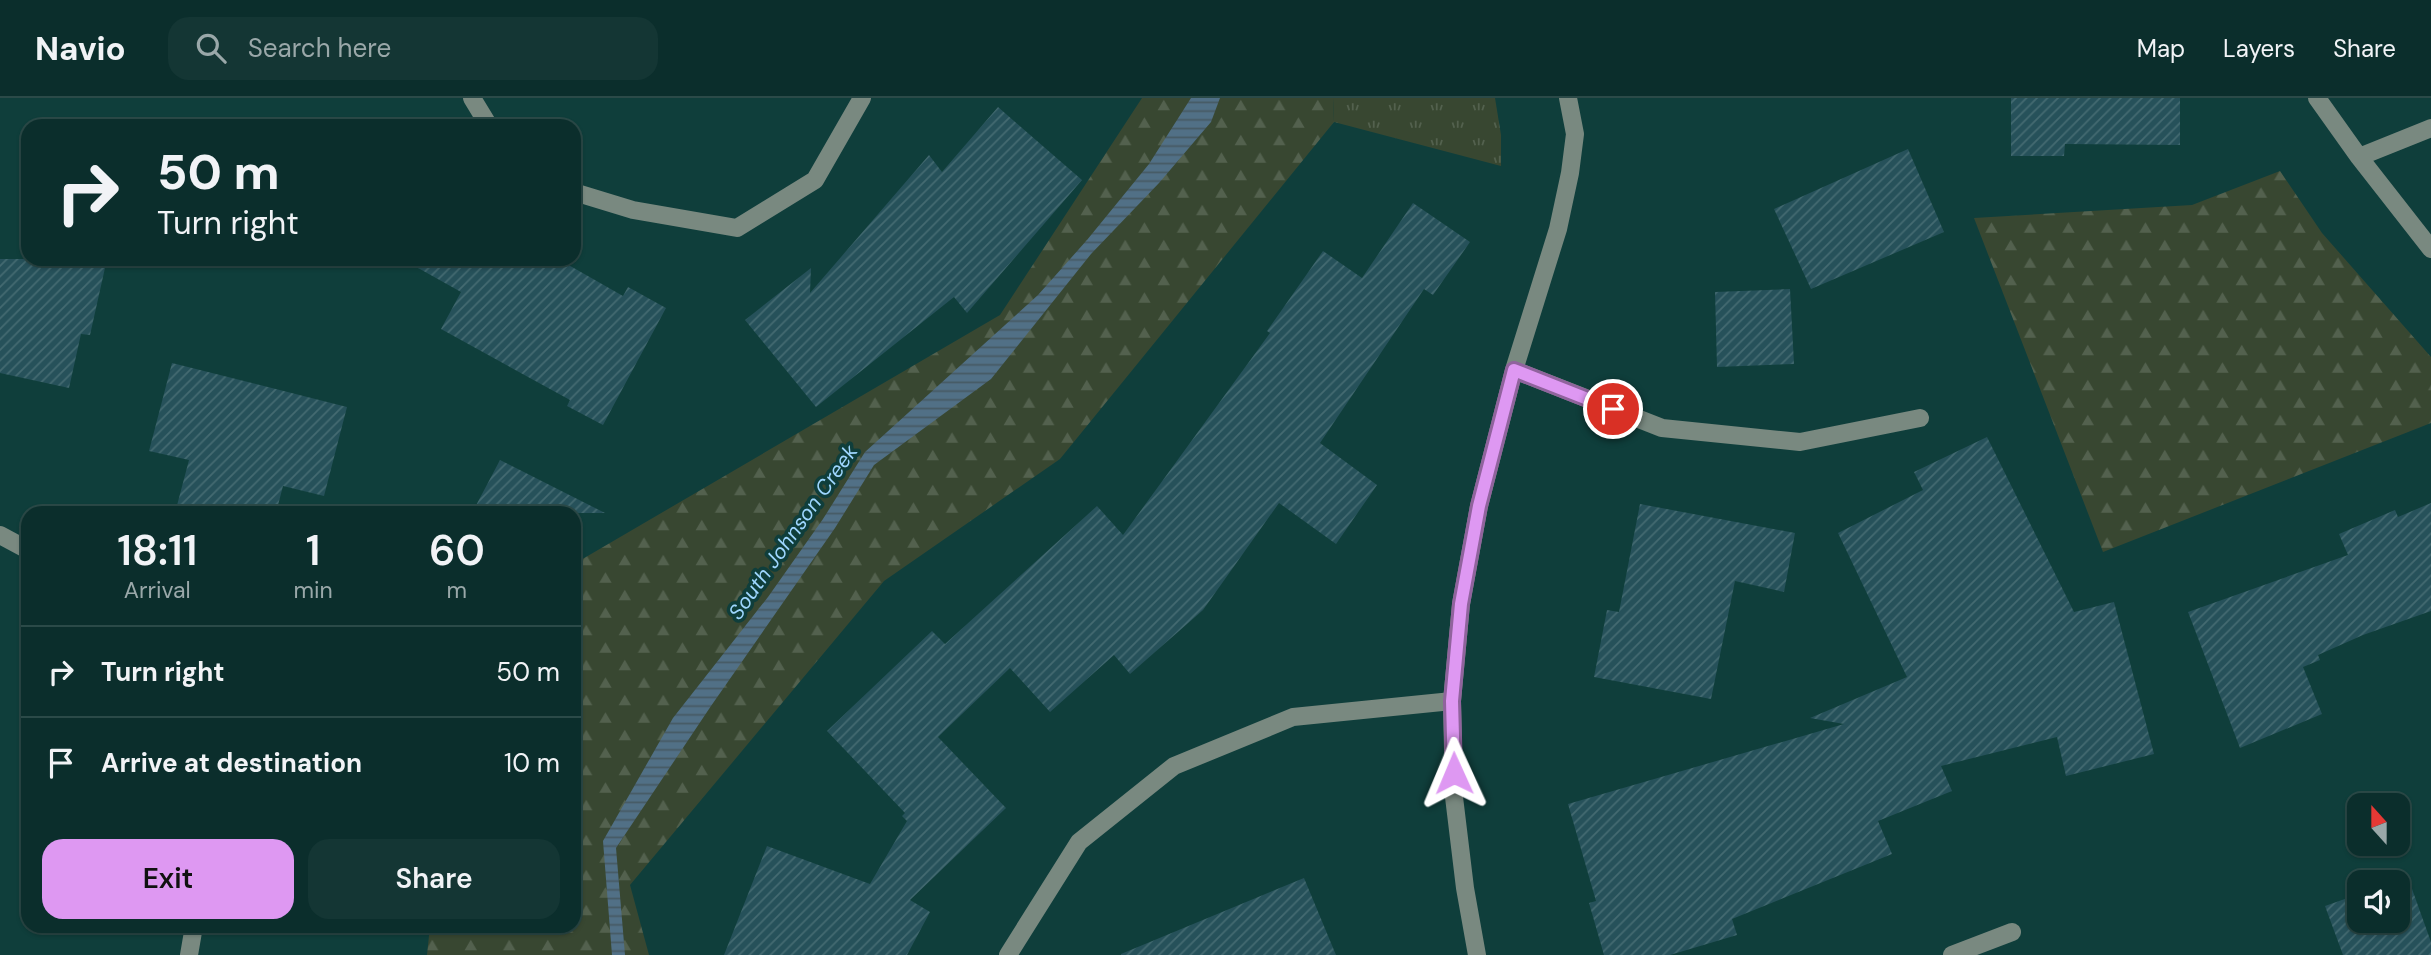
<!DOCTYPE html>
<style>
:root{--surface:#0b2e2c;--page:#143634;--text:#f1f3f6;--muted:#9aa8a9;--line:#2b4a48;--accent:#de98f2}
body{margin:0;font-family:"DM Sans",sans-serif;background:var(--page);color:var(--text);height:100vh;display:flex;flex-direction:column;font-size:26px;white-space:nowrap}
*{box-sizing:border-box;margin:0}
p{font-size:23px;color:var(--muted)}
.icon{flex:none;width:38px;height:38px;fill:none;stroke:currentColor;stroke-width:2;stroke-linecap:round;stroke-linejoin:round}
.map{position:relative;flex:1;overflow:hidden}
.side{position:absolute;left:21px;top:408px;width:560px;height:427px;display:flex;flex-direction:column;background:var(--surface);border-radius:21px;box-shadow:0 2px 5px #0004,0 0 0 2px var(--line)}
.side>*{flex:none}
.hud{position:absolute;left:21px;top:21px;width:560px;height:147px;border-radius:21px;box-shadow:0 2px 5px #0004,0 0 0 2px var(--line);background:#0b2e2c;color:var(--text);overflow:hidden}
.needle{width:46px;rotate:339deg}
.controls{position:absolute;left:2347px;top:695px;display:grid;gap:14px}
.controls a{display:grid;place-items:center;width:63px;height:63px;border-radius:14px;background:var(--surface);box-shadow:0 2px 5px #0004,0 0 0 2px var(--line);font-size:35px}
.pin{position:absolute;display:grid;place-items:center;width:60px;height:60px;color:#fff;margin:-30px;border:4px solid #fff;border-radius:50%;box-shadow:0 2px 7px #0007}
.me{position:absolute;width:77px;margin:-38px;rotate:359deg;stroke-linejoin:round;filter:drop-shadow(0 0 5px #0008)}
.turn{display:flex;align-items:center;gap:24px;height:147px;padding:0 21px;font-size:32px}
.turn .icon{width:91px;height:91px;stroke-width:2.5}
.turn b{display:block;font-size:49px;line-height:60px}
.eta{display:flex;justify-content:space-evenly;align-items:center;height:119px;text-align:center}
.eta b{font-size:42px;font-weight:600;line-height:49px}
.action{display:flex;gap:14px;margin-top:auto;padding:14px 21px}
.action a{flex:1;height:80px;border-radius:21px;background:var(--accent);color:#111;font-size:28px;font-weight:600;line-height:80px;text-align:center}
.action a+a{background:var(--page);color:var(--text)}
ul{padding:0;list-style:none}
li{display:flex;align-items:center;gap:21px;height:91px;padding:0 21px;border-top:2px solid var(--line)}
li div{flex:1}
li b{display:block;font-size:26px}
li em{font-style:normal}
header{display:flex;align-items:center;gap:42px;box-sizing:border-box;height:98px;padding:0 35px;background:var(--surface);border-bottom:2px solid var(--line)}
header strong{font-size:33px}
nav{display:flex;gap:38px;margin-inline-start:auto;font-size:24px}
.search{width:490px;height:63px;background:var(--page);display:flex;align-items:center;gap:18px;box-sizing:border-box;padding:0 24px;border-radius:21px;color:var(--muted);font-size:26px}
.map>svg:first-child{display:block}
.grass{fill:url(#grass-tufts)}
.forest{fill:url(#forest-firs)}
.water{fill:url(#water-rules)}
.building{fill:url(#building-hatch)}
.lines{fill:none;stroke-linecap:round;stroke-linejoin:round}
.minor{stroke:#798980;stroke-width:18}
.route-casing{stroke:#90639d;stroke-width:18}
.route{stroke:#de98f2;stroke-width:12}
.labels{text-anchor:middle;stroke-width:7;stroke-linejoin:round;paint-order:stroke}
.water-label{font-size:21px;font-style:italic;fill:#9ed6fe;stroke:#0f3e3b}
</style>
<header>
<strong>Navio</strong>
<div class="search"><svg class="icon" aria-label="search" viewBox="0 0 24 24"><circle cx="10" cy="10" r="6"/><path d="M15 15l6 6"/></svg>Search here</div>
<nav><a>Map</a><a>Layers</a><a>Share</a></nav>
</header>
<div class="map">
<svg width="2431" height="857" viewBox="0 0 2431 857">
<defs>
<pattern id="grass-tufts" width="24" height="20" patternUnits="userSpaceOnUse" patternTransform="scale(1.75)"><rect width="24" height="20" fill="#384731"/><path d="M3 7l-1-3M5 7V3M7 7l1-3M15 17l-1-3M17 17v-4M19 17l1-3" fill="none" stroke="#53614e"/></pattern>
<pattern id="forest-firs" width="22" height="20" patternUnits="userSpaceOnUse" patternTransform="scale(1.75)"><rect width="22" height="20" fill="#384731"/><path d="M5 1l3.5 6h-7zM16 11l3.5 6h-7z" fill="#53614e"/></pattern>
<pattern id="water-rules" width="6" height="5" patternUnits="userSpaceOnUse" patternTransform="scale(1.75)"><rect width="6" height="5" fill="#517086"/><path d="M0 2.5h6" fill="none" stroke="#465a64"/></pattern>
<pattern id="building-hatch" width="6" height="6" patternUnits="userSpaceOnUse" patternTransform="scale(1.75)"><rect width="6" height="6" fill="#26515a"/><path d="M-1 1l2-2M0 6l6-6M5 7l2-2" fill="none" stroke="#446a71"/></pattern>
</defs>
<rect width="100%" height="100%" fill="#0f3e3b"/>
<!-- grass -->
<path class="grass" d="M 1333,0 L 1495,0 L 1501,37 L 1501,68 L 1334,24 Z"/>
<!-- forest -->
<path class="forest" d="M 1142,0 L 1333,0 L 1334,24 L 1060,361 L 884,483 L 630,787 L 649,857 L 427,857 L 430,828 L 574,828 L 574,466 L 1000,217 Z
M 2280,73 L 2322,135 L 2431,259 L 2431,325 L 2103,454 L 1974,120 L 2192,107 Z"/>
<!-- water -->
<path class="water" d="M 1191,0 L 1220,0 L 1211,24 L 1159,85 L 1091,156 L 991,281 L 874,367 L 835,430 L 711,608 L 616,750 L 625,857 L 612,857 L 603,743 L 673,620 L 768,499 L 823,421 L 865,354 L 1038,197 L 1087,142 L 1149,66 Z"/>
<!-- building -->
<path class="building" d="M 2011,0 L 2180,0 L 2180,47 L 2065,46 L 2064,58 L 2011,58 Z
M 998,9 L 1082,82 L 967,215 L 954,199 L 816,309 L 745,222 L 811,170 L 810,195 L 929,57 L 942,74 Z
M 1908,51 L 1944,134 L 1811,191 L 1774,111 Z
M 1413,105 L 1470,144 L 1433,197 L 1424,191 L 1320,345 L 1377,387 L 1336,446 L 1279,405 L 1203,512 L 1130,576 L 1114,557 L 1050,614 L 1010,570 L 938,639 L 1006,710 L 910,802 L 930,814 L 907,857 L 724,857 L 767,748 L 870,786 L 907,723 L 902,718 L 905,715 L 827,633 L 932,533 L 945,546 L 1097,408 L 1123,437 L 1270,235 L 1267,233 L 1323,153 L 1362,180 Z
M 0,161 L 107,161 L 90,237 L 81,236 L 69,290 L 0,275 Z
M 402,161 L 558,161 L 623,198 L 628,189 L 666,210 L 603,327 L 567,308 L 570,302 L 441,231 L 461,194 Z
M 1790,191 L 1794,266 L 1717,269 L 1715,194 Z
M 172,265 L 347,309 L 324,398 L 283,388 L 276,415 L 175,415 L 189,362 L 149,353 Z
M 1987,339 L 2074,514 L 2114,504 L 2154,656 L 2066,678 L 2057,639 L 1941,668 L 1952,693 L 1878,723 L 1892,756 L 1732,821 L 1737,837 L 1670,857 L 1604,857 L 1589,805 L 1596,803 L 1568,706 L 1844,626 L 1810,620 L 1907,579 L 1838,435 L 1923,392 L 1914,374 Z
M 500,362 L 605,415 L 472,415 Z
M 2431,405 L 2431,513 L 2363,537 L 2318,557 L 2320,562 L 2303,569 L 2322,616 L 2240,650 L 2188,514 L 2348,457 L 2339,436 L 2395,412 L 2398,419 Z
M 1640,406 L 1795,435 L 1784,494 L 1735,483 L 1711,601 L 1594,579 L 1607,512 L 1619,514 Z
M 2407,777 L 2431,844 L 2431,857 L 2343,857 L 2325,808 L 2359,796 L 2359,822 L 2398,822 L 2398,784 L 2389,784 Z
M 1304,780 L 1336,857 L 1121,857 L 1121,856 Z"/>
<g class="lines">
<!-- minor -->
<path class="minor" d="M 472,0 L 489,28
M 2317,0 L 2359,59 L 2431,151
M 2359,59 L 2431,30
M 574,94 L 633,112 L 737,130 L 815,82 L 862,0
M 1514,272 L 1662,330 L 1800,344 L 1920,320
M 0,437 L 28,452
M 189,857 L 194,828
M 1008,857 L 1079,744 L 1174,668 L 1293,619 L 1452,603
M 1477,857 L 1465,790 L 1454,699 L 1452,603 L 1461,506 L 1479,408 L 1514,272 L 1558,131 L 1570,75 L 1575,36 L 1568,0
M 1952,857 L 2012,834"/>
</g>
<g class="lines">
<defs>
<path id="route" d="M 1454,675 L 1452,603 L 1461,506 L 1479,408 L 1514,272 L 1613,311"/>
</defs>
<!-- route casing -->
<use href="#route" class="route-casing"/>
<!-- route -->
<use href="#route" class="route"/>
</g>
<g class="labels">
<!-- water labels -->
<g class="water-label">
<text transform="translate(793 434) rotate(-55)" y="7">South Johnson Creek</text>
</g>
</g>
</svg>
<div class="controls">
<a><svg class="needle" viewBox="-14 -14 28 28"><path d="M0-13l5 13h-10z" fill="#e53935"/><path d="M0 13l5-13h-10z" fill="#9aa8a9"/></svg></a>
<a><svg class="icon" aria-label="sound" viewBox="0 0 24 24"><path d="M4 9h4l5-4v14l-5-4H4zM17 9q2 3 0 6"/></svg></a>
</div>
<div class="pin" style="left:1613px;top:311px;background:#d93025"><svg class="icon" aria-label="arrive" viewBox="0 0 24 24"><path d="M6 21V4h12l-3 4 3 4H6"/></svg></div>
<svg class="me" style="left:1454px;top:675px" viewBox="-20 -20 40 40"><path d="M0-17L14 15 0 8-14 15z" fill="#de98f2" stroke="#fff" stroke-width="4"/></svg>
<div class="hud">
<div class="turn"><svg class="icon" aria-label="right" viewBox="0 0 24 24"><path d="M7 20v-9h11M14 6l5 5-5 5"/></svg><div><b>50 m</b>Turn right</div></div>
</div>
<section class="side">
<div class="eta">
<div><b>18:11</b><p>Arrival</p></div>
<div><b>1</b><p>min</p></div>
<div><b>60</b><p>m</p></div>
</div>
<ul>
<li><svg class="icon" aria-label="right" viewBox="0 0 24 24"><path d="M7 20v-9h11M14 6l5 5-5 5"/></svg><div><b>Turn right</b></div><em>50 m</em></li>
<li><svg class="icon" aria-label="arrive" viewBox="0 0 24 24"><path d="M6 21V4h12l-3 4 3 4H6"/></svg><div><b>Arrive at destination</b></div><em>10 m</em></li>
</ul>
<div class="action"><a>Exit</a><a>Share</a></div>
</section>
</div>
